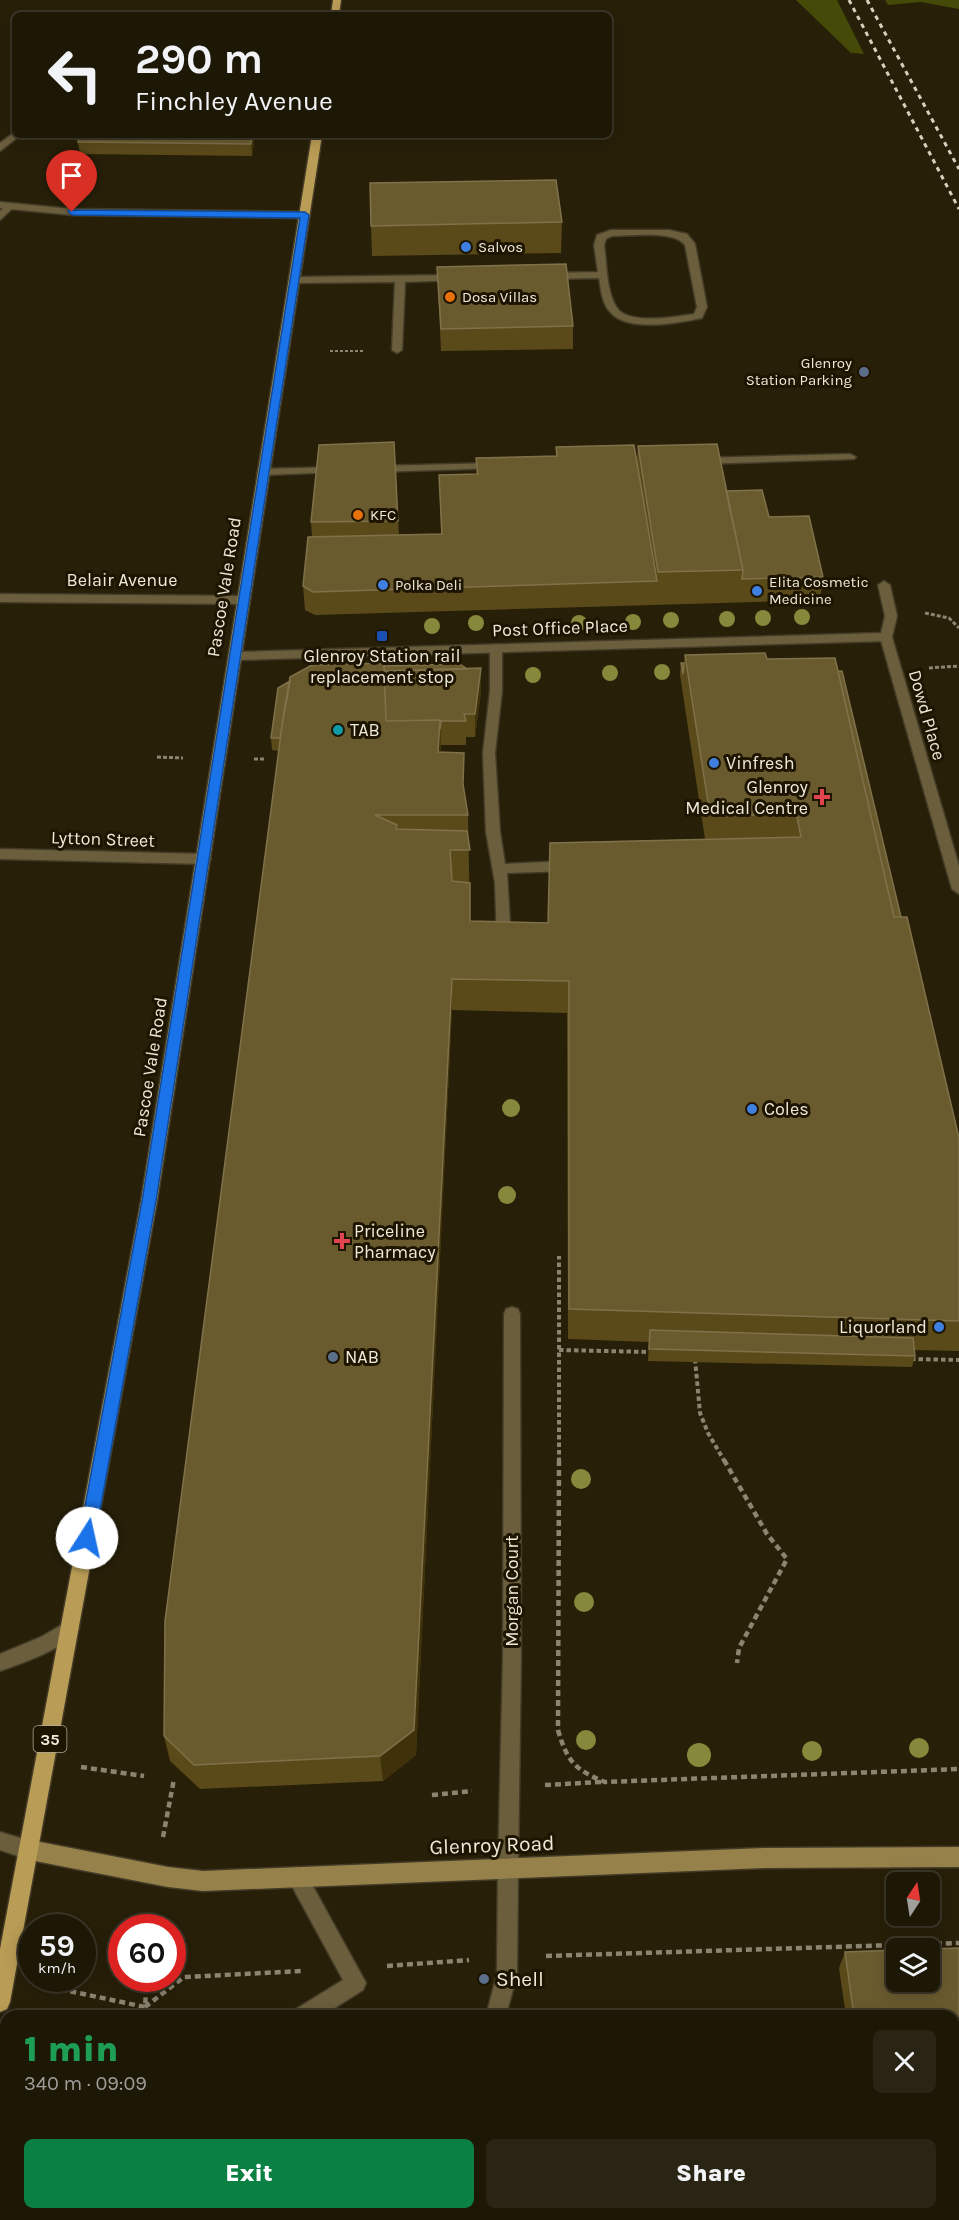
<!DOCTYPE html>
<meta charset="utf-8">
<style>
:root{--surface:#1d1706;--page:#2a2414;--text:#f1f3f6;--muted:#a09f9b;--line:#3b3628;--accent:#0b8043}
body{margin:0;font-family:Karla,sans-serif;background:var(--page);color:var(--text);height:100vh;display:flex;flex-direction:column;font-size:22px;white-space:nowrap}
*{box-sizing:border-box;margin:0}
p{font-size:20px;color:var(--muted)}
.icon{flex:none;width:33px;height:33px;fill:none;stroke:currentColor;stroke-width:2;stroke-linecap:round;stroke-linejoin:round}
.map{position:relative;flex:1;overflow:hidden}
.side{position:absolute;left:0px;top:2010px;width:960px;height:210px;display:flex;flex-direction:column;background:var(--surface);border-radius:18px 18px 0 0;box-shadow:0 3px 15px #0003,0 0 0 2px var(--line)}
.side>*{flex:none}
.guide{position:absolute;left:12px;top:12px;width:600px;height:126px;border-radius:9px;box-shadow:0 3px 15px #0003,0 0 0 2px var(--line);background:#1d1706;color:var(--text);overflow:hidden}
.needle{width:39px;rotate:12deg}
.fabs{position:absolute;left:886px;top:1872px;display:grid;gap:12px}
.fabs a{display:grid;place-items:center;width:54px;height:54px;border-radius:9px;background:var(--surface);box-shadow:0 3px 15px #0003,0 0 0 2px var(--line);font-size:30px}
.speed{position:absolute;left:18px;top:1914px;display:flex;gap:12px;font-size:30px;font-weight:700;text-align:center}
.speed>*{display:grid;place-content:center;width:78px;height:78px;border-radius:50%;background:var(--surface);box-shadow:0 3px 15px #0003,0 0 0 2px var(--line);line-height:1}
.speed small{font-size:15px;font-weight:400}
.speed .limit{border:9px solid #d22;background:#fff;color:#111}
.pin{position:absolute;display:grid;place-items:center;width:51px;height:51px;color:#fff;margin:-62px -26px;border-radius:50% 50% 50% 0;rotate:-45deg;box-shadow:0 0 6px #0007}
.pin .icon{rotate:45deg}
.me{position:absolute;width:66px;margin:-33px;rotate:10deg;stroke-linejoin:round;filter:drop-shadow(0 0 4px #0008)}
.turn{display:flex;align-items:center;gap:21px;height:126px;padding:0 24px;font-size:27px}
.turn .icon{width:78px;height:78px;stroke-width:2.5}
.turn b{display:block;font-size:42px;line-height:51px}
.round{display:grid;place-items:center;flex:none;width:63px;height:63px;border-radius:9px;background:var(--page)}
.headline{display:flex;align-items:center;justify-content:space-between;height:102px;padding:0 24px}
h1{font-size:36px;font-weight:800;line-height:45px;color:#1e9e55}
.button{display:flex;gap:12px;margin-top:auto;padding:12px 24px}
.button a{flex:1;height:69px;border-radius:9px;background:var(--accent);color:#fff;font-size:24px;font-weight:800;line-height:69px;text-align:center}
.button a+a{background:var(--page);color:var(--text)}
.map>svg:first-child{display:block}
.green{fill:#454a09}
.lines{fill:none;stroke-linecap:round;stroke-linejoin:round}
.service-casing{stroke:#433b26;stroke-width:3}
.minor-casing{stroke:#433b26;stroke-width:3}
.tertiary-casing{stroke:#433b26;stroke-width:3}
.secondary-casing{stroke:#433b26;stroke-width:3}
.primary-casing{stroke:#433b26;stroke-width:3}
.path-far3{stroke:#8b8471;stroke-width:2;stroke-dasharray:3 2;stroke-linecap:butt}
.path-far2{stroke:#8b8471;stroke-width:3;stroke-dasharray:4 2;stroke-linecap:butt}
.path-far1{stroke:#8b8471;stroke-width:4;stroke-dasharray:4.5 3;stroke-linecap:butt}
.path{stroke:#8b8471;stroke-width:4.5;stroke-dasharray:6 4;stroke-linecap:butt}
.service{fill:#6b5e3d;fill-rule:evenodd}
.minor{fill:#6b5e3d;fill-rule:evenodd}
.tertiary{fill:#6b5e3d;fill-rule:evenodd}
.secondary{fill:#97814b;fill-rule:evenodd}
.primary{fill:#b99c55;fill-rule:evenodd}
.rail{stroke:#d6d0c0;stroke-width:3;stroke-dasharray:4.5 4.5;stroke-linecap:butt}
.tree{fill:#86883c}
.wall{fill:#5a4a1a}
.shaded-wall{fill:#3f320a}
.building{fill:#6a5b2f;stroke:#7f714a;stroke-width:1.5}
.route{fill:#1a73e8;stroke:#114b97;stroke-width:1.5}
.shop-dot{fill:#3f7fe0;stroke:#1e1501;stroke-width:2}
.food-dot{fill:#e8710a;stroke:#1e1501;stroke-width:2}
.service-dot{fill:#5c6f8a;stroke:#1e1501;stroke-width:2}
.transit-dot{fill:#1a4fb4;stroke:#1e1501;stroke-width:2}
.culture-dot{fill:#0f9aa8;stroke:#1e1501;stroke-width:2}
.health-dot{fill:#e0444e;stroke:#1e1501;stroke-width:2}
.labels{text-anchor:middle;stroke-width:6;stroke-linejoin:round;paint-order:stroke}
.far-poi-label{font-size:15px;fill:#efe9db;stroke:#1e1501;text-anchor:start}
.shield{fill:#1e1501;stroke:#b0a99a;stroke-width:1.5}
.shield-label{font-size:16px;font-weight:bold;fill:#efe9db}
.street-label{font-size:18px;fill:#efe9db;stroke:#1e1501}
.poi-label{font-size:18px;fill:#efe9db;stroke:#1e1501;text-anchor:start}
.near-street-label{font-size:21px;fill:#efe9db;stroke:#1e1501}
.near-poi-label{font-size:21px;fill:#efe9db;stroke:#1e1501;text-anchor:start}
</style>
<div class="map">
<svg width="959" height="2220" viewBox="0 0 959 2220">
<rect width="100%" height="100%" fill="#271f08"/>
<!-- green -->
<path class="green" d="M 796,0 L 837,0 L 864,54 L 851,53 Z
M 885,0 L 959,0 L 959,9 L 921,2 L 888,5 Z"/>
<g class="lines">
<defs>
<path id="service" d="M 15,132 L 15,135 L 20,135 L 18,137 L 0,151 L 0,143 Z
M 6,205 L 14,207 L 0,220 L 0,211 Z
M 669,230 L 687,234 L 695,244 L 707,307 L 702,318 C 679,323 628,332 611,313 C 602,304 601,290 599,278 L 546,279 L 541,276 L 546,273 L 598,272 L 594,245 L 597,235 L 611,230 ZM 612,236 C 631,236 673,230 685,245 L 697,307 L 694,314 C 676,317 629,325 617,308 C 606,292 607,264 604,245 L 606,239 Z
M 456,275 L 461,278 L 460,280 L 405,282 L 402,350 L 397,353 L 392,350 L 395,282 L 294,283 L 289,280 L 294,277 Z
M 850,454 L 856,457 L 854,459 L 700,464 L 694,461 L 700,458 Z
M 496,463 L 500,464 L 500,468 L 376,472 L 370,469 L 376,466 Z
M 337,467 L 343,470 L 341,472 L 263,475 L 257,472 L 263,469 Z
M 886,633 L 892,637 L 959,866 L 959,894 L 952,889 L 880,637 Z
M 496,644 L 502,648 L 502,691 L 495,753 L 500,832 L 505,864 L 568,861 L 575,866 L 568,871 L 507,873 L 511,942 L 504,947 L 497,942 L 495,883 L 486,832 L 483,753 L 490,691 L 490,648 Z
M 508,1859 L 515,1862 L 518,1869 L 517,1974 L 506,2016 L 486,2016 L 497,1974 L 498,1869 L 501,1862 Z
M 297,1867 L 304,1870 L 366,1983 L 363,1990 L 322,2016 L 293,2016 L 296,2009 L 343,1980 L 287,1877 L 290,1870 Z
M 0,2089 L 6,2091 L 6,2111 L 0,2109 Z"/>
<path id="minor" d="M 0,202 L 72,209 L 305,212 L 310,215 L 305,218 L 72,215 L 0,208 Z
M 884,581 L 890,585 L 897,616 L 892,637 L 886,641 L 235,660 L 229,656 L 235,652 L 881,633 L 885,616 L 878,585 Z
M 0,849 L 204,854 L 211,859 L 204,864 L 0,859 Z
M 512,1307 L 518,1309 L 520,1314 L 521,1657 L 518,1869 L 515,1876 L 508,1879 L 501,1876 L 498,1869 L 503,1657 L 504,1314 L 506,1309 Z"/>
<path id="tertiary" d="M 0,594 L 243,596 L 249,600 L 243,604 L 0,602 Z
M 70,1620 L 76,1622 L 79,1628 C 70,1647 20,1664 0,1671 L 0,1654 L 41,1637 Z
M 0,1832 L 37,1843 L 40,1850 L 37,1857 L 30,1860 L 0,1850 Z"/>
<path id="secondary" d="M 30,1840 L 168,1867 L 203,1871 L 764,1848 L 959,1847 L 959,1867 L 764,1868 L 203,1891 L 168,1887 L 30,1860 L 23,1857 L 20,1850 L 23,1843 Z"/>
<path id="primary" d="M 333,0 L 341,0 L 339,15 L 331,15 Z
M 312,135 L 322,135 L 157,1201 L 10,2002 L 7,2009 L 0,2012 L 0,1949 L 141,1201 Z"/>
</defs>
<!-- service casing -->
<use href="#service" class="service-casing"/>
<!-- minor casing -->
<use href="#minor" class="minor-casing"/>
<!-- tertiary casing -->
<use href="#tertiary" class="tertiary-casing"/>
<!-- secondary casing -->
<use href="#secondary" class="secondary-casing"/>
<!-- primary casing -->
<use href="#primary" class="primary-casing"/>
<!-- path-far3 -->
<path class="path-far3" d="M 330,351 L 365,351"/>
<!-- path-far2 -->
<path class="path-far2" d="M 925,613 L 949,618 L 959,628
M 929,668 L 959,666
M 157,757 L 183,758
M 254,759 L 266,759"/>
<!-- path-far1 -->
<path class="path-far1" d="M 559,1350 L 651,1352
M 695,1359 L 700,1413 L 708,1433 L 725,1462
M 911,1359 L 959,1360
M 559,1462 L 559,1256"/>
<!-- path -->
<path class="path" d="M 559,1460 L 558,1730 C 567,1761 575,1770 605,1782 L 959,1769
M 724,1460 L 767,1534 L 787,1559 L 739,1648 L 737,1663
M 81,1767 L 144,1776
M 545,1785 L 601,1782
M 432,1795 L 472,1791
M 163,1837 L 174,1779
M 152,1928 L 153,1913
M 546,1956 L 959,1943
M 387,1966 L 469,1960
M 41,1985 L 145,2007 L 147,1978
M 145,2007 L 184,1977 L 302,1971"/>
<!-- service -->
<use href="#service" class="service"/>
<!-- minor -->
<use href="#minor" class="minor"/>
<!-- tertiary -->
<use href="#tertiary" class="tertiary"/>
<!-- secondary -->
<use href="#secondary" class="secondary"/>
<!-- primary -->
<use href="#primary" class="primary"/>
<!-- rail -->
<path class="rail" d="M 849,0 L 959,209
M 867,0 L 959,169"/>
</g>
<!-- trees -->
<g class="tree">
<circle cx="802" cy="617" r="8"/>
<circle cx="763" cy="618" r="8"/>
<circle cx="727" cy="619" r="8"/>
<circle cx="671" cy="620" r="8"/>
<circle cx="633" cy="622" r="8"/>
<circle cx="476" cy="623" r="8"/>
<circle cx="579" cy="623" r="8"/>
<circle cx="432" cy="626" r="8"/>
<circle cx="662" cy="672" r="8"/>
<circle cx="610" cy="673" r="8"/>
<circle cx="533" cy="675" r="8"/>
<circle cx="511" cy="1108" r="9"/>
<circle cx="507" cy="1195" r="9"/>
<circle cx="581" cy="1479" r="10"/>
<circle cx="584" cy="1602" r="10"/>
<circle cx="586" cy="1740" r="10"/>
<circle cx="919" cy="1748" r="10"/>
<circle cx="812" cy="1751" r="10"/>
<circle cx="699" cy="1755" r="12"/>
</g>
<!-- wall -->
<path class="wall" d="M 255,135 L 252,156 L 80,154 L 78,142 Z
M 562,222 L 561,253 L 372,256 L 371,226 Z
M 437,267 L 573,326 L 573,349 L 441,351 Z
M 394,442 L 399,535 L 441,534 L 439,475 L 476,474 L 476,458 L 556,456 L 556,447 L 637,459 L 638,446 L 726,491 L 769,517 L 823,577 L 820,600 L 315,615 L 305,610 L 303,586 L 312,537 L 311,522 Z
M 685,655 L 767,659 L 901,917 L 959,1138 L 959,1351 L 914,1350 L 915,1356 L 912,1367 L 648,1361 L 649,1342 L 568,1339 L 567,1013 L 452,1010 L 416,1755 L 383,1781 L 200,1789 L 170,1761 L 164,1736 L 279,751 L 272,750 L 271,738 L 384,666 L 467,669 L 481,668 L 481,692 L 475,737 L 466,737 L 466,745 L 441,745 L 441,752 L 464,789 L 468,815 L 470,921 L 548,923 L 550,843 L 705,839 L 680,675 L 681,663 L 684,663 Z
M 959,1948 L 959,2220 L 740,2220 L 739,2214 L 954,2214 L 954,2016 L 846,2016 L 839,1968 L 845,1952 L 897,1950 L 897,1982 L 930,1982 L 930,1949 Z"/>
<!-- shaded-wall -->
<path class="shaded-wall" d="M 252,135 L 255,135 L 252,156 L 251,144 Z
M 481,668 L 481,692 L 475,737 L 475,714 Z
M 440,720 L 441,752 L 438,752 Z
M 452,979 L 452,1010 L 416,1755 L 383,1781 L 380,1756 Z
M 315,2214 L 328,2214 L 318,2220 L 305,2220 Z"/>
<!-- building -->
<path class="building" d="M 80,135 L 252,135 L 251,144 L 78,142 Z
M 556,180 L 562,222 L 371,226 L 370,183 Z
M 566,264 L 573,326 L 441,329 L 437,267 Z
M 394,442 L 398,521 L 311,522 L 319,445 Z
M 717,444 L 743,570 L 658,572 L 638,446 Z
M 634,445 L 657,581 L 313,592 L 303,586 L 308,537 L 442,534 L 439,475 L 478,474 L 476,458 L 557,456 L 556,447 Z
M 762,490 L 769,517 L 809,516 L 823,577 L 742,579 L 743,570 L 726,491 Z
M 765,653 L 767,659 L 835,658 L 894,917 L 907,917 L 959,1138 L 959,1321 L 569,1309 L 569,981 L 452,979 L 414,1730 L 380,1756 L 194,1765 L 164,1736 L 165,1621 L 283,718 L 290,677 L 312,665 L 384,663 L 386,721 L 440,720 L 438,752 L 464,753 L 463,784 L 468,815 L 375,815 L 397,825 L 396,829 L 467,831 L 470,850 L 450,850 L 452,881 L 470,883 L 470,921 L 548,923 L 550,843 L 801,837 L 795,807 L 752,807 L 754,815 L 710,815 L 685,655 Z
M 681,663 L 684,663 L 683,674 Z
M 460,664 L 467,669 L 384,671 L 384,666 Z
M 481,668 L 475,714 L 464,714 L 466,721 L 441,721 L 440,729 L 440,720 L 386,721 L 384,671 Z
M 838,671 L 842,671 L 901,917 L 894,917 Z
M 290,681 L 280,738 L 271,738 L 278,688 Z
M 650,1330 L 913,1338 L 915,1356 L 649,1349 Z
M 959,1948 L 959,2220 L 746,2220 L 745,2214 L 954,2214 L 954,2016 L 854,2016 L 845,1952 L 897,1950 L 897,1982 L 930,1982 L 930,1949 Z
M 171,2214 L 315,2214 L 305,2220 L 173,2220 Z
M 436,2214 L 598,2214 L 599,2220 L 426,2220 Z"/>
<!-- route -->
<path class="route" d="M 69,210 L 305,212 L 309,215 L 156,1201 L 95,1538 L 92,1543 L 87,1545 L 81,1543 L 79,1538 L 142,1201 L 300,218 L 72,215 L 68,212 Z"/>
<!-- markers -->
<g class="shop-dot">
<circle cx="466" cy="247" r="6"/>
<circle cx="383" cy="585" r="6"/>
<circle cx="757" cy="591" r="6"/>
<circle cx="714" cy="763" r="6"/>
<circle cx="752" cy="1109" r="6"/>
<circle cx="939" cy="1327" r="6"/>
</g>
<g class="food-dot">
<circle cx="450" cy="297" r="6"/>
<circle cx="358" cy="515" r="6"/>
</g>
<g class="service-dot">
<circle cx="864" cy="372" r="6"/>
<circle cx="333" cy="1357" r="6"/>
<circle cx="484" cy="1979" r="6"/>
</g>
<rect class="transit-dot" x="376" y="630" width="12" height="12" rx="3"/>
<circle class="culture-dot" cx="338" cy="730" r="6"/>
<g class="health-dot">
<path d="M819 788h6v6h6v6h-6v6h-6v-6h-6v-6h6z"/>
<path d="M339 1232h6v6h6v6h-6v6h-6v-6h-6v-6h6z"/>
</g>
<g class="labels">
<!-- far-poi labels -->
<g class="far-poi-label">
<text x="478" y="252">Salvos</text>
<text x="462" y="302">Dosa Villas</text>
<text x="852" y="368" text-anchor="end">Glenroy<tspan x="852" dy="17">Station Parking</tspan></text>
<text x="370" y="520">KFC</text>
<text x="769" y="587">Elita Cosmetic<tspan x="769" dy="17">Medicine</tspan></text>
<text x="395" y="590">Polka Deli</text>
</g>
<!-- shield labels -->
<rect class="shield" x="33.5" y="1726" width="33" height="26" rx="4.5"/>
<g class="shield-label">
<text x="50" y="1745">35</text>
</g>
<!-- street labels -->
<g class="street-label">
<text x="122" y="586">Belair Avenue</text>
<text transform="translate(224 587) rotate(-81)" y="6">Pascoe Vale Road</text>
<text transform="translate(560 628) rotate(-2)" y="6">Post Office Place</text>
<text transform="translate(927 715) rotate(74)" y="6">Dowd Place</text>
<text transform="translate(103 839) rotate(2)" y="6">Lytton Street</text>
<text transform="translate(150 1067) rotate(-81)" y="6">Pascoe Vale Road</text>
<text transform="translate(512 1591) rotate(-90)" y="6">Morgan Court</text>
</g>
<!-- poi labels -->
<g class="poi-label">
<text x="382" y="662" text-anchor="middle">Glenroy Station rail<tspan x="382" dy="21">replacement stop</tspan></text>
<text x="350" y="736">TAB</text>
<text x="726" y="769">Vinfresh</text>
<text x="808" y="793" text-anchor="end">Glenroy<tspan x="808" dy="21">Medical Centre</tspan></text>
<text x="764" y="1115">Coles</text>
<text x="354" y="1237">Priceline<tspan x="354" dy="21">Pharmacy</tspan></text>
<text x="927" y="1333" text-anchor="end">Liquorland</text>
<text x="345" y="1363">NAB</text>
</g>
<!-- near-street labels -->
<g class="near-street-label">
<text transform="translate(492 1845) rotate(-2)" y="7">Glenroy Road</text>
</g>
<!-- near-poi labels -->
<g class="near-poi-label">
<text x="496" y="1986">Shell</text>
</g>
</g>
</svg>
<div class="fabs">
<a><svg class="needle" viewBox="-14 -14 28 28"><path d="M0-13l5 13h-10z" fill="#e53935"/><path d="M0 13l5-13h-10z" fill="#a09f9b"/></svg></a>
<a><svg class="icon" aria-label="layers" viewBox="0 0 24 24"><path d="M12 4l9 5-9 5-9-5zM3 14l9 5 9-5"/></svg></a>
</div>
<div class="speed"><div>59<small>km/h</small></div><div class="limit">60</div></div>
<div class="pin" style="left:72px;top:212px;background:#d93025"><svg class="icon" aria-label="arrive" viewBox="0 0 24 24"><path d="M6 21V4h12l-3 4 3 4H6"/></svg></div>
<svg class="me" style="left:87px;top:1538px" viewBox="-20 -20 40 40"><circle r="19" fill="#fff"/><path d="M0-13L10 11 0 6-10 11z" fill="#1a73e8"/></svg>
<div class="guide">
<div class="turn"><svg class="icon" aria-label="left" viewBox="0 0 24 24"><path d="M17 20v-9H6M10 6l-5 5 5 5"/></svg><div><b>290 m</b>Finchley Avenue</div></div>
</div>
<section class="side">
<div class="headline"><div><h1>1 min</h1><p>340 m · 09:09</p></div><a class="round"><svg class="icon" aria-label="close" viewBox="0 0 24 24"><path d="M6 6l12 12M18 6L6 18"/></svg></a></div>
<div class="button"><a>Exit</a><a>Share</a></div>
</section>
</div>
